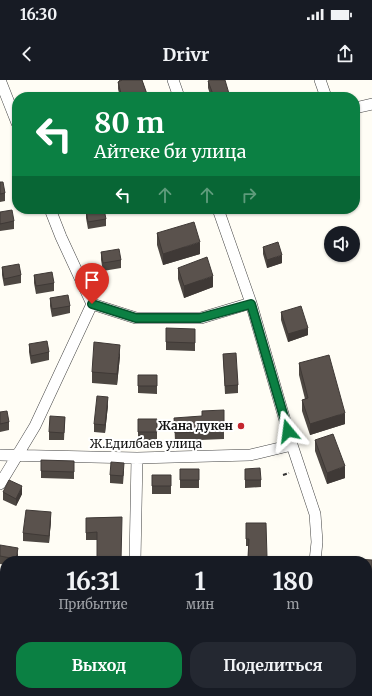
<!DOCTYPE html>
<html lang="ru">
<meta charset="utf-8">
<style>
:root{--surface:#171b24;--page:#242831;--text:#f1f3f6;--muted:#9ea1a6;--accent:#0b8043}
body{margin:0;font-family:Merriweather,serif;background:var(--page);color:var(--text);height:100vh;display:flex;flex-direction:column;font-size:15px;white-space:nowrap}
*{box-sizing:border-box;margin:0}
p{font-size:13px;color:var(--muted)}
.icon{flex:none;width:22px;height:22px;fill:none;stroke:currentColor;stroke-width:2;stroke-linecap:round;stroke-linejoin:round}
.map{position:relative;flex:1;overflow:hidden}
.drawer{position:absolute;left:0px;top:476px;width:372px;height:140px;display:flex;flex-direction:column;background:var(--surface);border-radius:16px 16px 0 0;box-shadow:0 1px 3px #0004}
.drawer>*{flex:none}
.hud{position:absolute;left:12px;top:12px;width:348px;height:122px;border-radius:16px;box-shadow:0 1px 3px #0004;background:#0b8043;color:#fff;overflow:hidden}
.fabs{position:absolute;left:324px;top:146px;display:grid;gap:8px}
.fabs a{display:grid;place-items:center;width:36px;height:36px;border-radius:50%;background:var(--surface);box-shadow:0 1px 3px #0004;font-size:20px}
.pin{position:absolute;display:grid;place-items:center;width:34px;height:34px;color:#fff;margin:-41px -17px;border-radius:50% 50% 50% 0;rotate:-45deg;box-shadow:0 0 4px #0007}
.pin .icon{rotate:45deg}
.me{position:absolute;width:44px;margin:-22px;rotate:344deg;stroke-linejoin:round;filter:drop-shadow(0 0 3px #0008)}
.turn{display:flex;align-items:center;gap:14px;height:84px;padding:0 16px;font-size:18px}
.turn .icon{width:52px;height:52px;stroke-width:2.5}
.turn b{display:block;font-size:28px;line-height:34px}
.lanes{display:flex;align-items:center;height:38px;padding:0 16px;background:#0003;justify-content:center;gap:20px;direction:ltr}
.lanes .off{opacity:.35}
.eta{display:flex;justify-content:space-evenly;align-items:center;height:68px;text-align:center}
.eta b{font-size:24px;font-weight:700;line-height:28px}
.button{display:flex;gap:8px;margin-top:auto;padding:8px 16px}
.button a{flex:1;height:46px;border-radius:16px;background:var(--accent);color:#fff;font-size:16px;font-weight:700;line-height:46px;text-align:center}
.button a+a{background:var(--page);color:var(--text)}
.status{display:flex;justify-content:space-between;align-items:center;height:28px;padding:0 20px;background:var(--surface);direction:ltr}
.status svg{height:11px;fill:currentColor}
header{display:flex;justify-content:space-between;align-items:center;height:52px;padding:0 16px;background:var(--surface);font-size:18px;font-weight:700}
.map>svg:first-child{display:block}
.lines{fill:none;stroke-linecap:round;stroke-linejoin:round}
.minor-casing{stroke:#444;stroke-width:12}
.path{stroke:#333;stroke-width:2;stroke-dasharray:4 2;stroke-linecap:butt}
.minor{stroke:#fff;stroke-width:11}
.wall{fill:#4d4742}
.shaded-wall{fill:#3f3936}
.building{fill:#5a524d;stroke:#3f3936}
.route-casing{stroke:#07532c;stroke-width:10}
.route{stroke:#0b8043;stroke-width:7}
.poi-dot{fill:#c4262e;stroke:#fff;stroke-width:1.5}
.labels{text-anchor:middle;stroke-width:4;stroke-linejoin:round;paint-order:stroke}
.poi-label{font-size:12px;font-weight:bold;fill:#111;stroke:#fff;text-anchor:end}
.street-label{font-size:12px;fill:#111;stroke:#fff}
</style>
<div class="status"><b>16:30</b><svg viewBox="0 0 49 12"><path d="M0 12V9h3v3zM5 12V6h3v6zM10 12V3h3v9zM15 12V0h3v12zM26 1h20v11H26zM47 4h2v5h-2z"/></svg></div>
<header><svg class="icon" aria-label="back" viewBox="0 0 24 24"><path d="M15 5l-7 7 7 7"/></svg>Drivr<svg class="icon" aria-label="share" viewBox="0 0 24 24"><path d="M12 15V3M7 8l5-5 5 5M5 13v7h14v-7"/></svg></header>
<div class="map">
<svg width="372" height="616" viewBox="0 0 372 616">
<rect width="100%" height="100%" fill="#fffdf5"/>
<g class="lines">
<defs>
<path id="minor" d="M 0,0 L 17,43
M 173,0 L 179,17
M 320,0 L 326,17
M 355,28 L 372,24
M 218,129 L 251,223 L 292,365 L 315,434 L 317,462 L 315,481
M 92,224 L 136,238 L 201,238 L 251,223
M 0,375 L 137,378 L 250,375 L 292,365
M 0,404 L 35,346 L 92,224 L 61,157 L 50,129
M 135,481 L 137,378
M 133,616 L 133,611
M 299,616 L 299,611"/>
</defs>
<!-- minor casing -->
<use href="#minor" class="minor-casing"/>
<!-- path -->
<path class="path" d="M 283,395 L 289,393"/>
<!-- minor -->
<use href="#minor" class="minor"/>
</g>
<!-- wall -->
<path class="wall" d="M 119,0 L 142,0 L 148,17 L 120,17 L 118,9 L 118,2 L 119,1 Z
M 208,1 L 230,17 L 211,17 L 208,8 Z
M 0,102 L 5,113 L 5,121 L 0,122 Z
M 86,130 L 106,139 L 106,146 L 88,149 L 86,138 Z
M 0,132 L 14,141 L 14,149 L 0,151 Z
M 157,153 L 200,174 L 163,185 L 157,165 Z
M 263,167 L 282,183 L 267,188 L 263,174 Z
M 101,172 L 121,180 L 121,188 L 103,191 L 101,180 Z
M 2,187 L 21,195 L 21,203 L 4,206 L 2,195 Z
M 178,188 L 213,207 L 184,218 L 178,199 Z
M 34,195 L 54,203 L 54,211 L 36,214 L 34,203 Z
M 50,218 L 70,226 L 70,233 L 52,237 L 50,226 Z
M 281,232 L 308,255 L 288,262 L 281,240 Z
M 195,257 L 195,271 L 166,270 L 166,262 Z
M 29,264 L 49,272 L 49,280 L 31,284 L 29,272 Z
M 223,274 L 238,305 L 238,313 L 225,314 Z
M 120,276 L 117,305 L 92,303 L 92,292 Z
M 299,283 L 345,344 L 310,355 L 302,331 L 302,320 L 305,319 L 299,295 Z
M 157,295 L 157,314 L 138,313 L 138,306 Z
M 108,325 L 105,353 L 94,352 L 94,344 Z
M 0,332 L 9,342 L 9,350 L 0,352 Z
M 65,337 L 64,360 L 49,360 L 49,352 Z
M 174,338 L 224,351 L 224,359 L 175,361 Z
M 138,339 L 157,339 L 157,360 L 138,360 Z
M 315,360 L 345,398 L 327,404 L 315,371 Z
M 41,380 L 74,381 L 74,399 L 41,398 Z
M 180,389 L 199,389 L 199,408 L 180,408 Z
M 245,389 L 261,400 L 261,407 L 245,408 Z
M 124,391 L 123,404 L 110,403 L 110,395 Z
M 152,395 L 171,395 L 171,414 L 152,414 Z
M 3,412 L 22,414 L 16,426 L 3,420 Z
M 122,437 L 97,460 L 86,460 L 86,438 Z
M 51,440 L 49,463 L 23,461 L 23,453 Z
M 246,443 L 267,477 L 267,481 L 248,481 L 248,466 L 246,466 Z
M 0,465 L 18,476 L 18,481 L 5,481 L 5,485 L 0,484 Z
M 372,480 L 372,505 L 367,505 L 367,481 Z
M 367,542 L 372,542 L 372,609 L 367,608 Z
M 13,611 L 32,611 L 32,612 L 14,615 Z
M 105,611 L 121,611 L 121,616 L 105,616 Z
M 150,611 L 159,611 L 150,613 Z"/>
<!-- shaded-wall -->
<path class="shaded-wall" d="M 200,162 L 200,174 L 163,185 L 163,174 Z
M 282,175 L 282,183 L 267,188 L 267,180 Z
M 213,196 L 213,207 L 184,218 L 184,206 Z
M 308,248 L 308,255 L 288,262 L 288,254 Z
M 120,265 L 120,276 L 117,305 L 117,294 Z
M 108,317 L 108,325 L 105,353 L 105,345 Z
M 345,333 L 345,344 L 310,355 L 310,344 Z
M 345,386 L 345,398 L 327,404 L 327,393 Z
M 22,406 L 22,414 L 16,426 L 16,419 Z
M 51,432 L 51,440 L 49,463 L 49,456 Z
M 18,468 L 18,481 L 16,481 Z"/>
<!-- building -->
<path class="building" d="M 121,0 L 142,0 L 148,17 L 122,17 L 118,2 L 122,0 Z
M 210,0 L 225,0 L 230,17 L 214,17 L 208,1 Z
M 0,102 L 3,102 L 5,113 L 0,114 Z
M 94,129 L 104,129 L 106,139 L 88,142 L 86,130 Z
M 12,130 L 14,141 L 0,144 L 0,132 Z
M 194,142 L 200,162 L 163,174 L 157,153 Z
M 278,162 L 282,175 L 267,180 L 263,167 Z
M 119,169 L 121,180 L 103,183 L 101,172 Z
M 207,177 L 213,196 L 184,206 L 178,188 Z
M 19,184 L 21,195 L 4,199 L 2,187 Z
M 52,192 L 54,203 L 36,206 L 34,195 Z
M 68,215 L 70,226 L 52,229 L 50,218 Z
M 301,226 L 308,248 L 288,254 L 281,232 Z
M 166,248 L 195,249 L 195,263 L 166,262 Z
M 47,261 L 49,272 L 31,276 L 29,264 Z
M 94,262 L 120,265 L 117,294 L 92,292 Z
M 236,273 L 238,305 L 225,306 L 223,274 Z
M 329,275 L 345,333 L 310,344 L 302,320 L 308,318 L 299,283 Z
M 138,295 L 157,295 L 157,306 L 138,306 Z
M 97,316 L 108,317 L 105,345 L 94,344 Z
M 224,330 L 224,351 L 175,353 L 174,338 L 202,336 L 202,331 Z
M 7,331 L 9,342 L 0,344 L 0,332 Z
M 50,336 L 65,337 L 64,353 L 49,352 Z
M 138,339 L 157,339 L 157,352 L 138,352 Z
M 333,354 L 345,386 L 327,393 L 315,360 Z
M 41,380 L 74,381 L 74,392 L 41,391 Z
M 111,382 L 124,383 L 123,396 L 110,395 Z
M 260,388 L 261,400 L 245,400 L 245,389 Z
M 180,389 L 199,389 L 199,400 L 180,400 Z
M 152,395 L 171,395 L 171,406 L 152,406 Z
M 9,400 L 22,406 L 16,419 L 3,412 Z
M 26,430 L 51,432 L 49,456 L 23,453 Z
M 122,437 L 121,481 L 97,481 L 97,452 L 86,453 L 86,438 Z
M 246,443 L 266,443 L 267,477 L 248,477 L 249,459 L 246,459 Z
M 0,465 L 18,468 L 16,479 L 0,476 Z
M 327,477 L 372,480 L 372,495 L 367,495 L 367,481 L 327,481 Z
M 151,478 L 169,478 L 169,481 L 151,481 Z
M 367,542 L 372,542 L 372,599 L 367,599 Z
M 105,611 L 121,611 L 121,615 L 105,615 Z
M 238,611 L 256,611 L 255,616 L 239,616 L 239,614 L 237,614 Z"/>
<g class="lines">
<defs>
<path id="route" d="M 92,224 L 136,238 L 200,238 L 251,224 L 288,351"/>
</defs>
<!-- route casing -->
<use href="#route" class="route-casing"/>
<!-- route -->
<use href="#route" class="route"/>
</g>
<!-- markers -->
<circle class="poi-dot" cx="241" cy="346" r="4"/>
<g class="labels">
<!-- poi labels -->
<g class="poi-label">
<text x="233" y="350">Жана дукен</text>
</g>
<!-- street labels -->
<g class="street-label">
<text x="146" y="368">Ж.Едилбаев улица</text>
</g>
</g>
</svg>
<div class="fabs">
<a><svg class="icon" aria-label="sound" viewBox="0 0 24 24"><path d="M4 9h4l5-4v14l-5-4H4zM17 9q2 3 0 6"/></svg></a>
</div>
<div class="pin" style="left:92px;top:224px;background:#d93025"><svg class="icon" aria-label="arrive" viewBox="0 0 24 24"><path d="M6 21V4h12l-3 4 3 4H6"/></svg></div>
<svg class="me" style="left:288px;top:351px" viewBox="-20 -20 40 40"><path d="M0-17L14 15 0 8-14 15z" fill="#0b8043" stroke="#fff" stroke-width="4"/></svg>
<div class="hud">
<div class="turn"><svg class="icon" aria-label="left" viewBox="0 0 24 24"><path d="M17 20v-9H6M10 6l-5 5 5 5"/></svg><div><b>80 m</b>Айтеке би улица</div></div>
<div class="lanes"><svg class="icon" aria-label="left" viewBox="0 0 24 24"><path d="M17 20v-9H6M10 6l-5 5 5 5"/></svg><svg class="icon off" aria-label="ahead" viewBox="0 0 24 24"><path d="M12 20V5M6 11l6-6 6 6"/></svg><svg class="icon off" aria-label="ahead" viewBox="0 0 24 24"><path d="M12 20V5M6 11l6-6 6 6"/></svg><svg class="icon off" aria-label="right" viewBox="0 0 24 24"><path d="M7 20v-9h11M14 6l5 5-5 5"/></svg></div>
</div>
<section class="drawer">
<div class="eta">
<div><b>16:31</b><p>Прибытие</p></div>
<div><b>1</b><p>мин</p></div>
<div><b>180</b><p>m</p></div>
</div>
<div class="button"><a>Выход</a><a>Поделиться</a></div>
</section>
</div>
